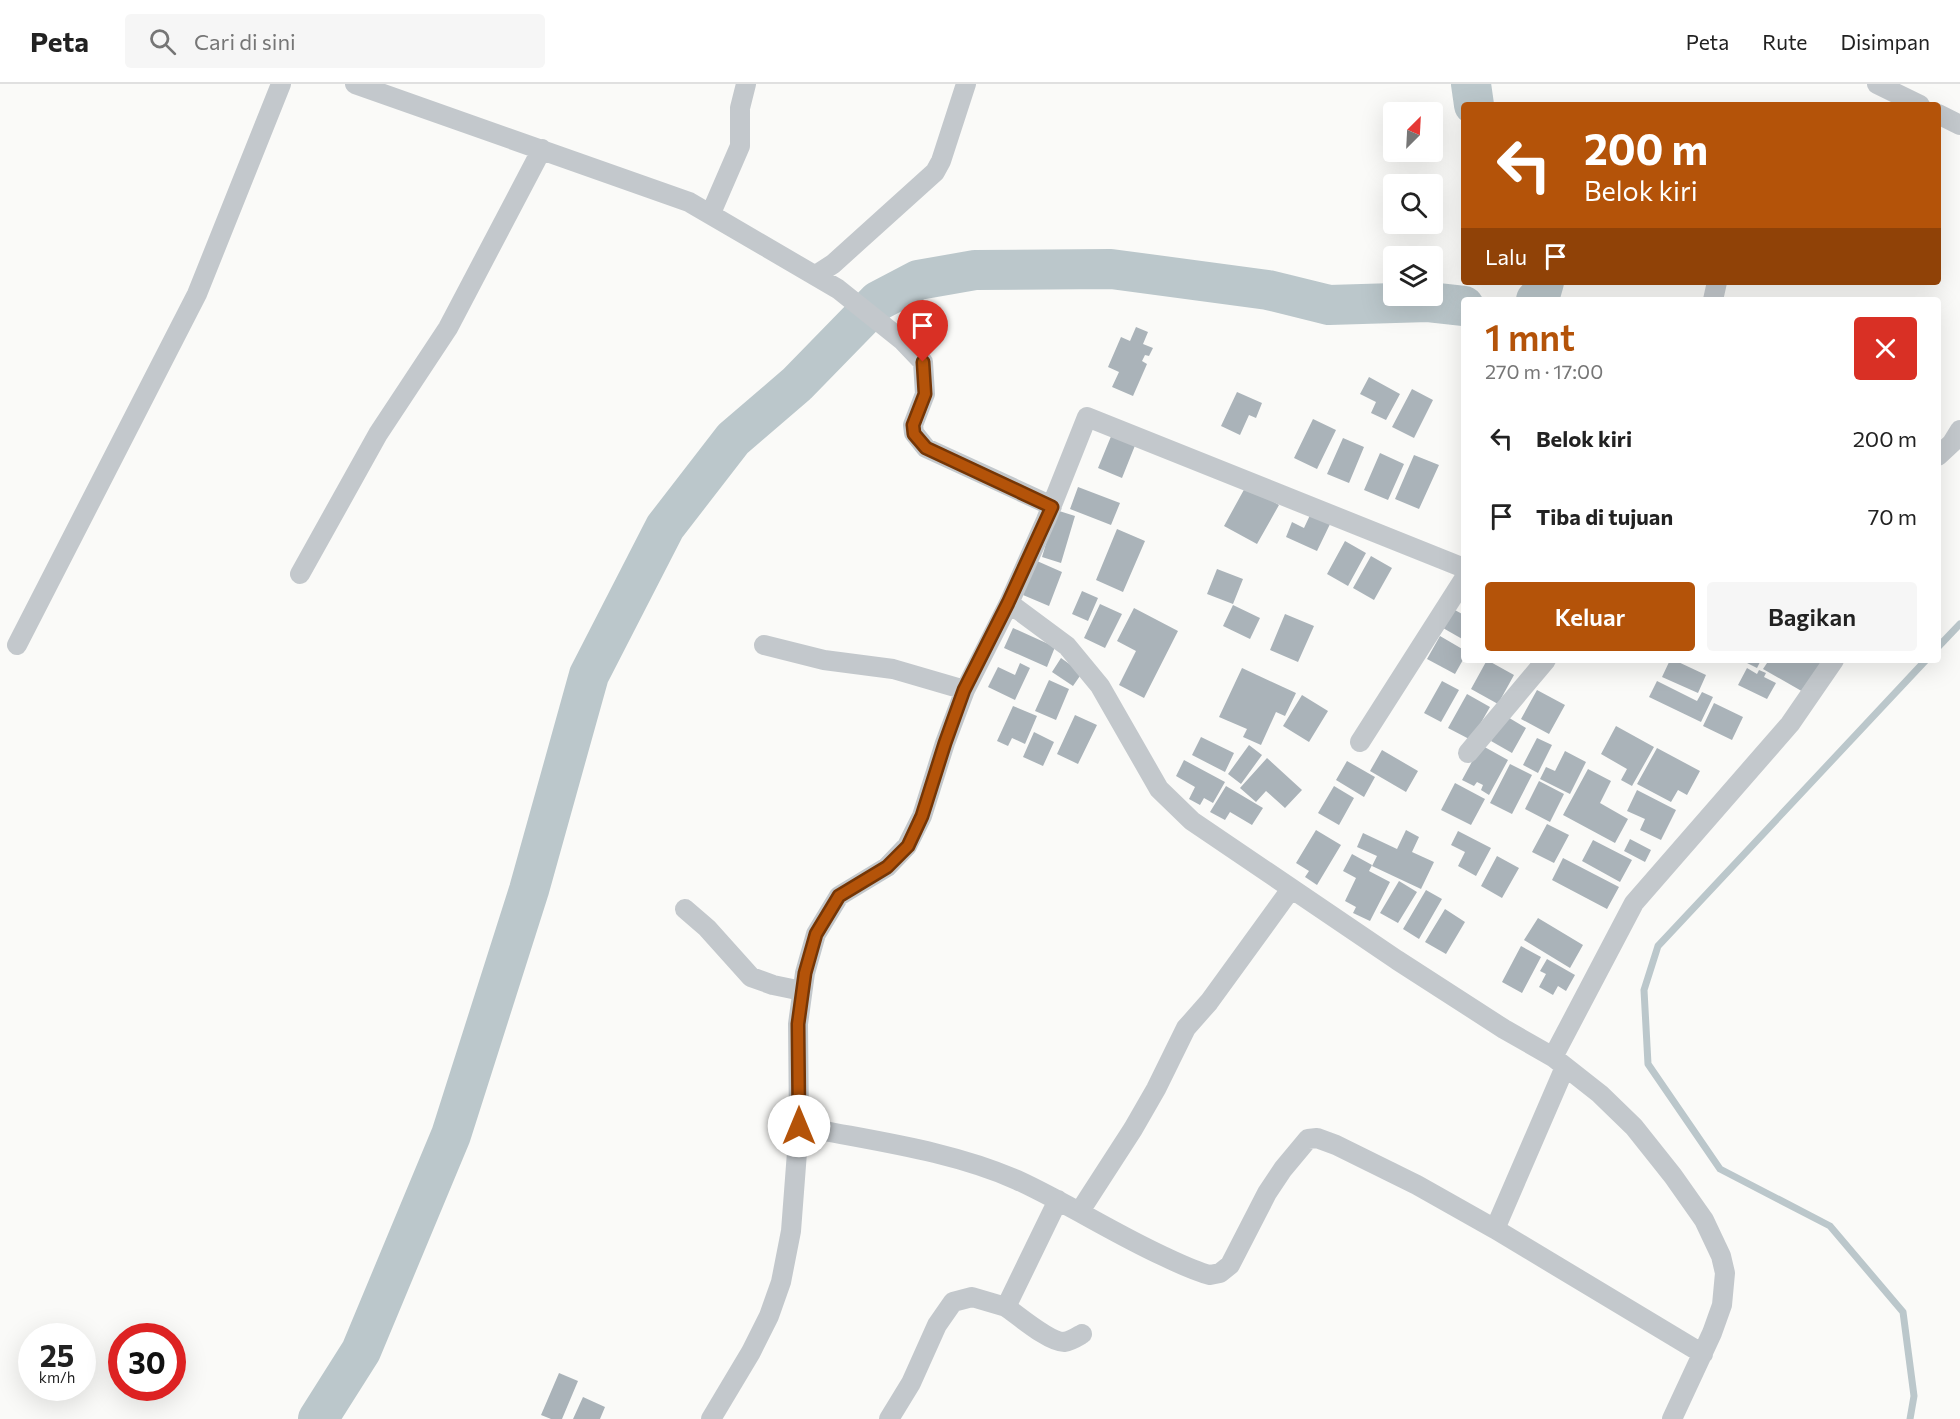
<!DOCTYPE html>
<html lang="id">
<meta charset="utf-8">
<style>
:root{--surface:#fff;--page:#f6f6f6;--text:#222;--muted:#767676;--line:#e0e0e0;--accent:#b45309}
body{margin:0;font-family:Commissioner,sans-serif;background:var(--page);color:var(--text);height:100vh;display:flex;flex-direction:column;font-size:22px;white-space:nowrap}
*{box-sizing:border-box;margin:0}
p{font-size:20px;color:var(--muted)}
.icon{flex:none;width:33px;height:33px;fill:none;stroke:currentColor;stroke-width:2;stroke-linecap:round;stroke-linejoin:round}
.map{position:relative;flex:1;overflow:hidden}
.drawer{position:absolute;left:1461px;top:213px;width:480px;height:366px;display:flex;flex-direction:column;background:var(--surface);border-radius:6px;box-shadow:0 6px 24px #0002}
.drawer>*{flex:none}
.top-card{position:absolute;left:1461px;top:18px;width:480px;height:183px;border-radius:6px;box-shadow:0 6px 24px #0002;background:#b45309;color:#fff;overflow:hidden}
.needle{width:39px;rotate:24deg}
.controls{position:absolute;left:1383px;top:18px;display:grid;gap:12px}
.controls a{display:grid;place-items:center;width:60px;height:60px;border-radius:6px;background:var(--surface);box-shadow:0 6px 24px #0002;font-size:30px}
.speed{position:absolute;left:18px;top:1239px;display:flex;gap:12px;font-size:30px;font-weight:700;text-align:center}
.speed>*{display:grid;place-content:center;width:78px;height:78px;border-radius:50%;background:var(--surface);box-shadow:0 6px 24px #0002;line-height:1}
.speed small{font-size:15px;font-weight:400}
.speed .limit{border:9px solid #d22;background:#fff;color:#111}
.pin{position:absolute;display:grid;place-items:center;width:51px;height:51px;color:#fff;margin:-62px -26px;border-radius:50% 50% 50% 0;rotate:-45deg;box-shadow:0 0 6px #0007}
.pin .icon{rotate:45deg}
.me{position:absolute;width:66px;margin:-33px;rotate:0deg;stroke-linejoin:round;filter:drop-shadow(0 0 4px #0008)}
.turn{display:flex;align-items:center;gap:21px;height:126px;padding:0 24px;font-size:27px}
.turn .icon{width:78px;height:78px;stroke-width:2.5}
.turn b{display:block;font-size:42px;line-height:51px}
.then{display:flex;align-items:center;height:57px;padding:0 24px;background:#0003;gap:12px;font-size:22px}
.round{display:grid;place-items:center;flex:none;width:63px;height:63px;border-radius:6px;background:var(--page)}
.headline{display:flex;align-items:center;justify-content:space-between;height:102px;padding:0 24px}
h1{font-size:36px;font-weight:600;line-height:45px;color:var(--accent)}
.cta{display:flex;gap:12px;margin-top:auto;padding:12px 24px}
.cta a{flex:1;height:69px;border-radius:6px;background:var(--accent);color:#fff;font-size:24px;font-weight:600;line-height:69px;text-align:center}
.cta a+a{background:var(--page);color:var(--text)}
ul{padding:0;list-style:none}
li{display:flex;align-items:center;gap:18px;height:78px;padding:0 24px}
li div{flex:1}
li b{display:block;font-size:22px}
li em{font-style:normal}
header{display:flex;align-items:center;gap:36px;box-sizing:border-box;height:84px;padding:0 30px;background:var(--surface);border-bottom:2px solid var(--line)}
header strong{font-size:28px}
nav{display:flex;gap:33px;margin-inline-start:auto;font-size:21px}
.search{width:420px;height:54px;background:var(--page);display:flex;align-items:center;gap:15px;box-sizing:border-box;padding:0 21px;border-radius:6px;color:var(--muted);font-size:22px}
.map>svg:first-child{display:block}
.lines{fill:none;stroke-linecap:round;stroke-linejoin:round}
.stream{stroke:#bbc7cb;stroke-width:7}
.river{stroke:#bbc7cb;stroke-width:40}
.building{fill:#aab3b9}
.street{stroke:#c3c8cc;stroke-width:20}
.route-casing{stroke:#753606;stroke-width:15}
.route{stroke:#b45309;stroke-width:10}
</style>
<header>
<strong>Peta</strong>
<div class="search"><svg class="icon" aria-label="search" viewBox="0 0 24 24"><circle cx="10" cy="10" r="6"/><path d="M15 15l6 6"/></svg>Cari di sini</div>
<nav><a>Peta</a><a>Rute</a><a>Disimpan</a></nav>
</header>
<div class="map">
<svg width="1960" height="1335" viewBox="0 0 1960 1335">
<rect width="100%" height="100%" fill="#fafaf8"/>
<g class="lines">
<!-- stream -->
<path class="stream" d="M 1938,563 L 1960,540
M 1910,1335 L 1914,1312 L 1903,1228 L 1830,1142 L 1720,1085 L 1648,980 L 1644,906 L 1658,862 L 1926,576"/>
<!-- river -->
<path class="river" d="M 1471,0 L 1474,21
M 1536,216 L 1540,212 L 1544,198
M 318,1335 L 361,1267 L 451,1051 L 529,806 L 589,591 L 665,443 L 733,355 L 797,300 L 878,217 L 918,196 L 975,186 L 1111,185 L 1268,206 L 1329,221 L 1428,218 L 1464,222"/>
</g>
<!-- building -->
<path class="building" d="M 1136,243 L 1148,248 L 1143,260 L 1153,264 L 1149,272 L 1145,271 L 1142,277 L 1147,280 L 1133,312 L 1112,303 L 1119,288 L 1108,283 L 1121,253 L 1130,257 Z
M 1369,293 L 1400,310 L 1386,336 L 1371,329 L 1376,318 L 1360,310 Z
M 1412,305 L 1433,316 L 1414,354 L 1392,343 Z
M 1237,308 L 1262,319 L 1256,334 L 1249,331 L 1240,351 L 1221,342 Z
M 1313,335 L 1336,346 L 1317,385 L 1294,374 Z
M 1112,350 L 1136,359 L 1122,394 L 1098,384 Z
M 1343,354 L 1364,363 L 1349,399 L 1327,390 Z
M 1380,369 L 1404,380 L 1388,416 L 1364,406 Z
M 1414,371 L 1439,381 L 1419,425 L 1395,415 Z
M 1246,402 L 1279,421 L 1257,460 L 1224,442 Z
M 1078,403 L 1120,419 L 1111,441 L 1070,425 Z
M 1056,426 L 1075,432 L 1061,479 L 1042,473 Z
M 1311,429 L 1331,438 L 1317,467 L 1286,453 L 1292,438 L 1304,444 Z
M 1117,445 L 1145,457 L 1123,508 L 1096,496 Z
M 1345,457 L 1366,469 L 1348,502 L 1327,490 Z
M 1371,472 L 1392,484 L 1374,516 L 1353,504 Z
M 1037,477 L 1062,488 L 1049,522 L 1023,511 Z
M 1217,485 L 1243,495 L 1233,520 L 1207,510 Z
M 1082,507 L 1098,514 L 1088,537 L 1072,530 Z
M 1100,520 L 1122,530 L 1105,564 L 1084,554 Z
M 1233,521 L 1260,534 L 1250,555 L 1223,542 Z
M 1134,524 L 1178,547 L 1144,614 L 1119,601 L 1136,567 L 1117,557 Z
M 1453,525 L 1464,531 L 1464,556 L 1443,544 Z
M 1285,530 L 1314,542 L 1298,578 L 1270,566 Z
M 1013,544 L 1055,563 L 1047,583 L 1004,564 Z
M 1440,552 L 1464,566 L 1464,574 L 1455,590 L 1427,575 Z
M 1061,574 L 1082,589 L 1073,602 L 1052,588 Z
M 1487,576 L 1514,591 L 1498,620 L 1471,605 Z
M 1670,576 L 1674,576 L 1706,591 L 1698,609 L 1662,593 Z
M 1741,576 L 1761,576 L 1757,584 Z
M 1769,576 L 1822,576 L 1824,577 L 1805,609 L 1763,585 Z
M 1020,579 L 1030,584 L 1015,616 L 988,603 L 998,583 L 1015,591 Z
M 1242,584 L 1296,609 L 1285,632 L 1276,628 L 1261,661 L 1243,653 L 1247,645 L 1219,633 Z
M 1747,584 L 1757,590 L 1759,586 L 1766,589 L 1764,593 L 1776,599 L 1767,615 L 1738,601 Z
M 1049,596 L 1069,605 L 1056,636 L 1035,627 Z
M 1442,597 L 1459,606 L 1441,638 L 1424,629 Z
M 1657,597 L 1697,617 L 1702,608 L 1713,613 L 1701,638 L 1649,613 Z
M 1537,606 L 1565,621 L 1549,650 L 1521,635 Z
M 1467,610 L 1490,623 L 1471,656 L 1448,644 Z
M 1302,611 L 1328,627 L 1309,658 L 1283,642 Z
M 1714,619 L 1743,633 L 1732,656 L 1703,642 Z
M 1013,622 L 1037,632 L 1025,660 L 1012,654 L 1008,662 L 997,657 Z
M 1075,631 L 1097,641 L 1078,680 L 1057,670 Z
M 1506,632 L 1526,644 L 1512,669 L 1491,657 Z
M 1616,642 L 1654,663 L 1632,702 L 1621,696 L 1627,685 L 1601,670 Z
M 1034,648 L 1054,658 L 1043,682 L 1023,673 Z
M 1201,653 L 1234,669 L 1225,688 L 1192,671 Z
M 1537,654 L 1552,661 L 1538,689 L 1523,681 Z
M 1249,661 L 1262,671 L 1241,700 L 1228,690 Z
M 1481,661 L 1508,676 L 1489,711 L 1481,706 L 1483,701 L 1477,698 L 1474,702 L 1462,696 Z
M 1657,664 L 1700,687 L 1687,711 L 1678,706 L 1671,718 L 1637,700 Z
M 1382,666 L 1418,687 L 1406,708 L 1370,687 Z
M 1565,667 L 1586,678 L 1570,710 L 1540,695 L 1546,683 L 1555,687 Z
M 1267,674 L 1302,706 L 1285,724 L 1266,707 L 1256,718 L 1240,704 Z
M 1184,676 L 1225,698 L 1213,719 L 1204,714 L 1200,721 L 1189,715 L 1195,703 L 1176,692 Z
M 1347,677 L 1375,693 L 1364,713 L 1336,696 Z
M 1510,680 L 1532,691 L 1512,730 L 1490,719 Z
M 1588,685 L 1611,697 L 1600,719 L 1628,735 L 1615,759 L 1563,731 Z
M 1539,697 L 1564,710 L 1550,738 L 1525,725 Z
M 1455,699 L 1485,715 L 1471,741 L 1441,726 Z
M 1226,702 L 1263,724 L 1252,741 L 1230,728 L 1225,736 L 1210,728 Z
M 1334,702 L 1354,714 L 1339,741 L 1318,729 Z
M 1637,706 L 1676,726 L 1661,756 L 1640,746 L 1645,735 L 1627,727 Z
M 1547,740 L 1569,751 L 1554,779 L 1532,768 Z
M 1316,746 L 1341,761 L 1317,801 L 1305,793 L 1309,787 L 1296,779 Z
M 1406,746 L 1419,753 L 1412,768 L 1434,778 L 1421,805 L 1372,782 L 1377,772 L 1357,763 L 1363,749 L 1397,765 Z
M 1458,747 L 1491,764 L 1476,792 L 1458,782 L 1465,768 L 1451,761 Z
M 1630,755 L 1651,766 L 1645,778 L 1624,767 Z
M 1593,756 L 1632,776 L 1620,798 L 1582,777 Z
M 1352,770 L 1372,781 L 1369,787 L 1390,798 L 1370,837 L 1353,829 L 1356,823 L 1345,817 L 1356,794 L 1343,787 Z
M 1497,772 L 1519,784 L 1502,814 L 1481,802 Z
M 1563,774 L 1619,803 L 1607,825 L 1552,796 Z
M 1399,797 L 1417,808 L 1398,839 L 1380,829 Z
M 1426,806 L 1442,815 L 1419,855 L 1403,845 Z
M 1445,825 L 1465,838 L 1446,870 L 1425,858 Z
M 1538,834 L 1583,861 L 1570,884 L 1524,856 Z
M 1521,862 L 1541,873 L 1522,909 L 1502,898 Z
M 1547,875 L 1575,891 L 1566,907 L 1558,902 L 1553,911 L 1539,903 L 1546,890 L 1540,887 Z
M 559,1289 L 578,1297 L 562,1335 L 551,1335 L 541,1331 Z
M 583,1313 L 605,1323 L 600,1335 L 573,1335 Z"/>
<g class="lines">
<!-- street -->
<path class="street" d="M 355,0 L 689,118 L 838,205 L 903,257 L 923,278 L 925,310 L 913,341 L 914,349 L 926,364 L 1052,422
M 1877,0 L 1920,21
M 1938,30 L 1960,41
M 711,129 L 740,62 L 740,24 L 746,0
M 816,191 L 833,180 L 935,88 L 941,77 L 966,0
M 1713,216 L 1717,198
M 1938,372 L 1952,359 L 1960,346
M 300,490 L 378,350 L 448,244 L 542,65
M 1009,519 L 1067,562 L 1100,602 L 1159,705 L 1192,737 L 1397,876 L 1504,945 L 1553,973 L 1600,1010 L 1634,1043 L 1673,1092 L 1704,1136 L 1721,1172 L 1725,1189 L 1722,1221 L 1712,1249 L 1672,1335
M 17,561 L 197,210 L 281,0
M 764,561 L 824,576 L 893,585 L 965,606
M 1360,658 L 1464,495
M 1468,669 L 1546,576
M 685,825 L 707,844 L 751,893 L 773,901 L 802,907
M 1553,973 L 1634,819 L 1790,640 L 1834,576
M 799,1042 C 872,1057 949,1066 1017,1096 C 1067,1119 1113,1149 1163,1172 C 1178,1179 1194,1187 1210,1191 L 1220,1189 L 1230,1181 L 1267,1109 L 1283,1085 L 1308,1055 L 1317,1054 L 1336,1061 L 1417,1101 L 1495,1145 L 1703,1270
M 1080,1127 L 1133,1045 L 1156,1005 L 1186,944 L 1209,918 L 1291,805
M 1495,1145 L 1565,983
M 1006,1223 C 1019,1232 1049,1258 1064,1258 C 1071,1257 1077,1253 1082,1250
M 711,1335 L 751,1268 L 769,1232 L 781,1198 L 791,1147 L 799,1042 L 798,940 L 805,889 L 816,850 L 839,812 L 887,783 L 907,762 L 922,732 L 945,659 L 965,606 L 1009,519 L 1046,436 L 1087,333 L 1464,484
M 889,1335 L 911,1299 L 937,1241 L 953,1218 L 972,1213 L 1006,1223 L 1058,1116"/>
</g>
<g class="lines">
<defs>
<path id="route" d="M 799,1042 L 798,940 L 805,889 L 816,850 L 839,812 L 887,783 L 908,762 L 922,732 L 945,659 L 964,606 L 1008,519 L 1052,423 L 926,364 L 914,350 L 913,341 L 925,310 L 923,278"/>
</defs>
<!-- route casing -->
<use href="#route" class="route-casing"/>
<!-- route -->
<use href="#route" class="route"/>
</g>
</svg>
<div class="controls">
<a><svg class="needle" viewBox="-14 -14 28 28"><path d="M0-13l5 13h-10z" fill="#e53935"/><path d="M0 13l5-13h-10z" fill="#767676"/></svg></a>
<a><svg class="icon" aria-label="search" viewBox="0 0 24 24"><circle cx="10" cy="10" r="6"/><path d="M15 15l6 6"/></svg></a>
<a><svg class="icon" aria-label="layers" viewBox="0 0 24 24"><path d="M12 4l9 5-9 5-9-5zM3 14l9 5 9-5"/></svg></a>
</div>
<div class="speed"><div>25<small>km/h</small></div><div class="limit">30</div></div>
<div class="pin" style="left:923px;top:278px;background:#d93025"><svg class="icon" aria-label="arrive" viewBox="0 0 24 24"><path d="M6 21V4h12l-3 4 3 4H6"/></svg></div>
<svg class="me" style="left:799px;top:1042px" viewBox="-20 -20 40 40"><circle r="19" fill="#fff"/><path d="M0-13L10 11 0 6-10 11z" fill="#b45309"/></svg>
<div class="top-card">
<div class="turn"><svg class="icon" aria-label="left" viewBox="0 0 24 24"><path d="M17 20v-9H6M10 6l-5 5 5 5"/></svg><div><b>200 m</b>Belok kiri</div></div>
<div class="then">Lalu<svg class="icon" aria-label="arrive" viewBox="0 0 24 24"><path d="M6 21V4h12l-3 4 3 4H6"/></svg></div>
</div>
<section class="drawer">
<div class="headline"><div><h1>1 mnt</h1><p>270 m · 17:00</p></div><a class="round" style="background:#d93025;color:#fff"><svg class="icon" aria-label="close" viewBox="0 0 24 24"><path d="M6 6l12 12M18 6L6 18"/></svg></a></div>
<ul>
<li><svg class="icon" aria-label="left" viewBox="0 0 24 24"><path d="M17 20v-9H6M10 6l-5 5 5 5"/></svg><div><b>Belok kiri</b></div><em>200 m</em></li>
<li><svg class="icon" aria-label="arrive" viewBox="0 0 24 24"><path d="M6 21V4h12l-3 4 3 4H6"/></svg><div><b>Tiba di tujuan</b></div><em>70 m</em></li>
</ul>
<div class="cta"><a>Keluar</a><a>Bagikan</a></div>
</section>
</div>
